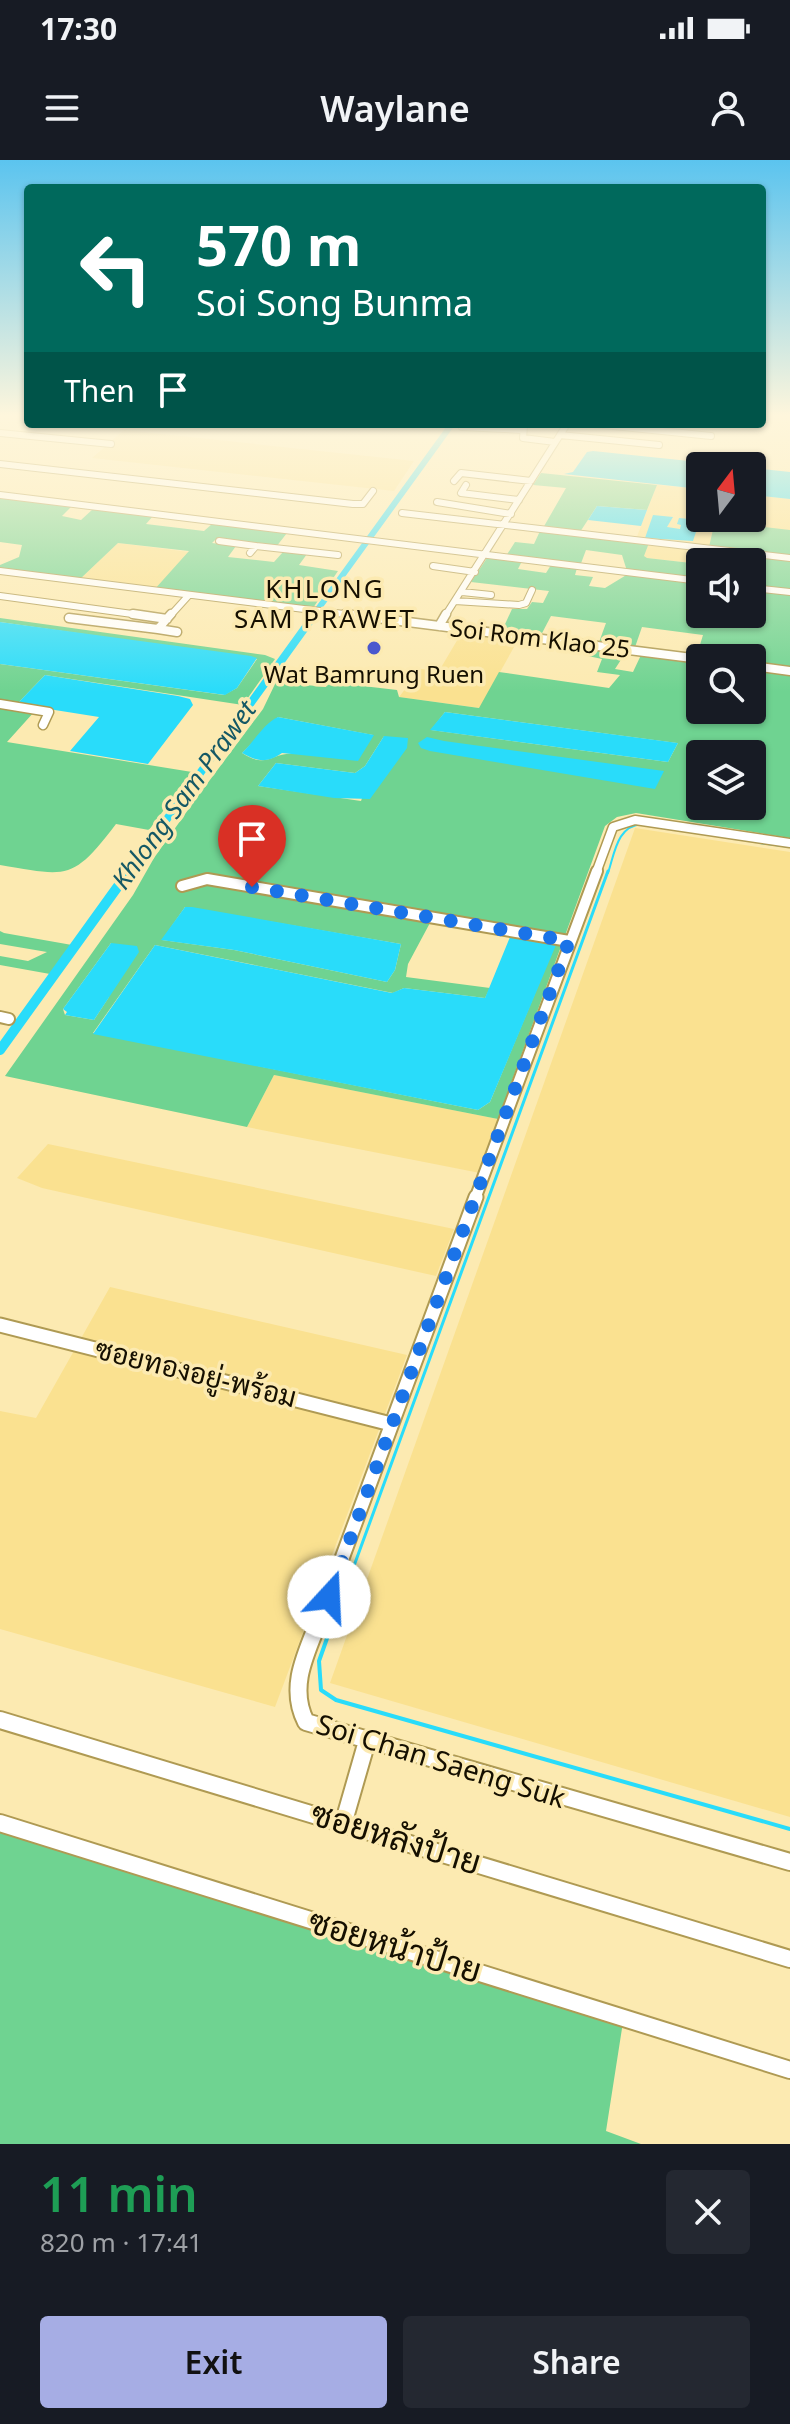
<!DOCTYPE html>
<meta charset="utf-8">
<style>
:root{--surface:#171b24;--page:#242831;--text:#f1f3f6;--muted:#9ea1a6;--accent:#a6ade4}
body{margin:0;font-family:"Noto Sans",Sarabun,sans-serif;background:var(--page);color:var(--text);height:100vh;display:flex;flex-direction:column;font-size:30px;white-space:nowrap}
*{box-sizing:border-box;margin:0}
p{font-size:26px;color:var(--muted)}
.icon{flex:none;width:44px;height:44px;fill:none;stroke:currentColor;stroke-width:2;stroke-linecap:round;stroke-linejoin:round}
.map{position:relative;height:1984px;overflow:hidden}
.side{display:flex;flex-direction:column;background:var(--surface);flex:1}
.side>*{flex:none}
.guide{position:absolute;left:24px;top:24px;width:742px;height:244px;border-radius:8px;box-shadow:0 2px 6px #0004;background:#00695c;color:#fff;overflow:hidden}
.needle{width:52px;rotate:16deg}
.controls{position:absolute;left:686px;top:292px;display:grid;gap:16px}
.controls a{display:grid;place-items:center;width:80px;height:80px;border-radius:8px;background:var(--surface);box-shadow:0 2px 6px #0004;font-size:40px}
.pin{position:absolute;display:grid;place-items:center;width:68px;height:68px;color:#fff;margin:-82px -34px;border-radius:50% 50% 50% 0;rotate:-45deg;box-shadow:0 0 8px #0007}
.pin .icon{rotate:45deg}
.me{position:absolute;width:88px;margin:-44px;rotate:20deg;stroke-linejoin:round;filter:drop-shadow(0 0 6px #0008)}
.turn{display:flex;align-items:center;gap:28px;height:168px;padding:0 40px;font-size:36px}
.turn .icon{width:104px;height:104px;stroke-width:2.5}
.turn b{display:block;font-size:56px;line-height:68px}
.then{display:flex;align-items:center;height:76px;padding:0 40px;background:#0003;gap:16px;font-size:30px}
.round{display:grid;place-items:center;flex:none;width:84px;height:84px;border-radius:8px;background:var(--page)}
.head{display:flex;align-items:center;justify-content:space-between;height:136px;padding:0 40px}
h1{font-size:48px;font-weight:600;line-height:60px;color:#1e9e55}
.button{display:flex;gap:16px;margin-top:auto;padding:16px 40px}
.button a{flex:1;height:92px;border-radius:8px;background:var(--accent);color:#111;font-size:32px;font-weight:600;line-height:92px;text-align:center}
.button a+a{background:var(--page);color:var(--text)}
.status{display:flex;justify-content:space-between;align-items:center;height:56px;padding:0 40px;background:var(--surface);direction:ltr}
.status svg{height:22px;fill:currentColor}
header{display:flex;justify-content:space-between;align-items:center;height:104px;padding:0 40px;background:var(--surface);font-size:36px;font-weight:600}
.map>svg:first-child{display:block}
.built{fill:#fae190}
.green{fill:#6fd391;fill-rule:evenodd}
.water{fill:#29dcfa}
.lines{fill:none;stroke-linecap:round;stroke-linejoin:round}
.stream-far2{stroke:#29dcfa;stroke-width:2}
.stream-far1{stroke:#29dcfa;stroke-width:3}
.stream{stroke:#29dcfa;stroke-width:4}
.canal-far2{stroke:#29dcfa;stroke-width:6}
.canal-far1{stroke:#29dcfa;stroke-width:8}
.canal{stroke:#29dcfa;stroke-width:10}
.minor-far4-casing{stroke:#af9a53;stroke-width:8}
.minor-far3-casing{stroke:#af9a53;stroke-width:11}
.minor-far2-casing{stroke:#af9a53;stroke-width:14}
.minor-far1-casing{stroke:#af9a53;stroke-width:17}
.minor-casing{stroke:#af9a53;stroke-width:20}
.minor-far4{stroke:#fff;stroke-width:6}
.minor-far3{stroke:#fff;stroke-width:8}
.minor-far2{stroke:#fff;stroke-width:10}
.minor-far1{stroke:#fff;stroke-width:13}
.minor{stroke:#fff;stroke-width:16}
.route{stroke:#1a73e8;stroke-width:14;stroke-dasharray:0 25.2}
.poi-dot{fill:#4a58ce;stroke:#fceab1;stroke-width:3}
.labels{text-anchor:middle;stroke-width:7;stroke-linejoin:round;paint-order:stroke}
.far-street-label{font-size:24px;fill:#150f00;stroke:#fceab1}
.far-poi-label{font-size:24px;fill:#150f00;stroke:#fceab1}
.far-quarter-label{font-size:26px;letter-spacing:2px;fill:#150f00;stroke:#fceab1}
.far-water-label{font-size:26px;font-style:italic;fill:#145865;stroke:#fceab1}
.street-label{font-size:28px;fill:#150f00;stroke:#fceab1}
.near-street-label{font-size:34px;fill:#150f00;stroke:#fceab1}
</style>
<div class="status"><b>17:30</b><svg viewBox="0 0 49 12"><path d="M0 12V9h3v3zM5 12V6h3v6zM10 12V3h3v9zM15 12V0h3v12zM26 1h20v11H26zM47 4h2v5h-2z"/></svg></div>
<header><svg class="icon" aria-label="menu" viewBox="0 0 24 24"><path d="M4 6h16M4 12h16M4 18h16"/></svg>Waylane<svg class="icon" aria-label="person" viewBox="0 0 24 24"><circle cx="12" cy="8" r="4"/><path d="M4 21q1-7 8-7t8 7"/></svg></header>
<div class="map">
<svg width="790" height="1984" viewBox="0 0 790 1984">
<rect width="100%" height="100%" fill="#fceab1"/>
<!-- built -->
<path class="built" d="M 124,270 L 414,301 L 394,331 L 92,298 Z
M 657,325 L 700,329 L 700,358 L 752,358 L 752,335 L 790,339 L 790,397 L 636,379 Z
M 118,383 L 190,392 L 154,430 L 79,420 Z
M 649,383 L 720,390 L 716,402 L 700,404 L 647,398 L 644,396 Z
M 462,472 L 519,478 L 480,548 L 399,537 L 421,509 L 439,511 Z
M 635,668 L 790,692 L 790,1657 L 330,1523 Z
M 274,915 L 498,959 L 480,1013 L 247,967 Z
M 48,984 L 454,1069 L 436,1116 L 42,1028 L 17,1018 Z
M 110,1127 L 407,1195 L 275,1547 L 0,1469 L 0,1251 L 36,1258 Z"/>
<!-- green -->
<path class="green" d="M 541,313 L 657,325 L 647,350 L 597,346 L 580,372 L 543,368 L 566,328 L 533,325 Z
M 0,338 L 72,346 L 62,356 L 81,360 L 93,349 L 153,356 L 146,364 L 204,371 L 212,364 L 287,373 L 276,387 L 215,380 L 212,383 L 236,386 L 228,397 L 274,402 L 283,392 L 307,394 L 299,405 L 338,411 L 313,448 L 154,430 L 189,391 L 118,383 L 79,420 L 0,409 L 0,405 L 19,397 L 22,385 L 0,382 Z
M 715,361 L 790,370 L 790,396 L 709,387 Z
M 540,371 L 649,383 L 644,396 L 647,398 L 700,404 L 700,420 L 627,411 L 622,395 L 586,390 L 580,406 L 506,396 L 515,382 L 534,384 Z
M 756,395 L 790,399 L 790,431 L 752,426 Z
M 487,398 L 522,401 L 518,409 L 546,413 L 551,405 L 577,408 L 575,415 L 593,417 L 589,426 L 605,428 L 628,414 L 700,423 L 700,454 L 752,454 L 752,430 L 790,434 L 790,510 L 752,505 L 752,498 L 696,498 L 703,475 L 642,467 L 634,490 L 598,485 L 606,463 L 551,456 L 540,477 L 501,473 L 512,449 L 527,449 L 532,442 L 543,443 L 549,431 L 471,422 Z
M 0,458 L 265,495 L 275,499 L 243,545 L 45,515 L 17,544 L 0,541 L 0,504 L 224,535 L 237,528 L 257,499 L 0,462 Z
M 592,488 L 626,492 L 615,509 L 633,512 L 641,495 L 700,503 L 700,550 L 752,550 L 752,509 L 790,514 L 790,678 L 636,653 L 617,657 L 605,666 L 498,959 L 274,915 L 247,967 L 5,916 L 133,735 L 154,698 L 195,640 L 263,549 L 276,522 L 326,527 L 329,522 L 397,530 L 399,537 L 479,548 L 499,512 L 609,528 L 620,515 L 597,512 L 602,499 L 588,496 ZM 445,552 L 677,583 L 678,583 L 668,602 L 431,570 ZM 278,557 L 373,575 L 295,594 C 270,592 269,610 242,593 ZM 384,576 L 361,641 L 258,626 L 276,603 L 355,613 L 365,606 ZM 700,594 L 752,594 L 752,646 L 700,646 ZM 185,747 L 401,784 L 395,810 L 387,822 L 234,790 L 162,780 ZM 431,761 L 555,785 L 490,942 L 478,950 L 93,873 L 155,785 L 393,833 L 404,828 L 485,838 L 490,828 L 406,817 L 408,804 ZM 111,783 L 109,837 L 94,860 L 65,855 L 63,849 Z
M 0,547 L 34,552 L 7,582 L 192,612 L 149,670 L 116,664 C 72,722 67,716 0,705 Z
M 0,771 L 4,773 L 72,785 L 50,814 L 0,805 L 0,796 L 28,801 L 47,792 L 0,784 Z
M 0,1666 L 623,1862 L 606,1971 L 641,1984 L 0,1984 Z"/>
<!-- water -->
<path class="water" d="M 593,291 L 737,306 L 700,306 L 700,329 L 564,314 L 573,312 L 587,292 Z
M 752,308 L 790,312 L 790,339 L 752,335 Z
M 597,346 L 647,350 L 641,366 L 588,360 Z
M 653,355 L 673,357 L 667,367 L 680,369 L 681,365 L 677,364 L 679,358 L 700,360 L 693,381 L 645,378 Z
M 0,462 L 251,496 L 257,498 L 237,528 L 225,535 L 0,504 Z
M 45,515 L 178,536 L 190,539 L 193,545 L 148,604 L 70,591 L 99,557 L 17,544 Z
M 445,552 L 678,583 L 668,602 L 430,570 Z
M 278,557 L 374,575 L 358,601 L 282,593 C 267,603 258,602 242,593 C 254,582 264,563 278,557 Z
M 384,576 L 408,578 L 407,588 L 370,639 L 334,638 L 258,626 L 276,603 L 355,613 L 365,606 Z
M 427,577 L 444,581 L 664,611 L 655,629 L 430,591 L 421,588 L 418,583 Z
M 185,747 L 192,747 L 401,784 L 395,810 L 387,822 L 234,790 L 161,780 Z
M 510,777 L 556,785 L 490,942 L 478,950 L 93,874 L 155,785 L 392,833 L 404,828 L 485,838 Z
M 111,783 L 137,786 L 139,792 L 94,860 L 65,855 L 67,852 L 63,849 Z"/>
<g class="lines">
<!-- stream-far2 -->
<path class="stream-far2" d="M 760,683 L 790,687
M 608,713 C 615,692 617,666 642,664"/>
<!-- stream-far1 -->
<path class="stream-far1" d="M 336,1455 L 608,711"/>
<!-- stream -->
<path class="stream" d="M 336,1453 L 319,1501 L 321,1530 L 336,1540 L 790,1669"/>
<!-- canal-far2 -->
<path class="canal-far2" d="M 313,456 L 452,264"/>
<!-- canal-far1 -->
<path class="canal-far1" d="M 128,713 L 315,454"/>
<!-- canal -->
<path class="canal" d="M 0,890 L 129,711"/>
<defs>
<path id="minor-far4" d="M 594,264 L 711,276
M 524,266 L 523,278 L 555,282
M 462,267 L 523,270
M 0,273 L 111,284
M 560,275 L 659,285
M 0,304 L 353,344 L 363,344 L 373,331
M 454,321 L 461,313 L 531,321
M 466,325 L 461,333 L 519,340
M 0,335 L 700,421
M 437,342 L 511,354
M 402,353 L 790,398
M 219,381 L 256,386
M 250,393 L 256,386 L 338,395
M 433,406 L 475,412
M 0,411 L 360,456
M 752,428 L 790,432
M 462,432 L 491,435
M 0,436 L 147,456
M 455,441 L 519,445 L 526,443 L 532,430
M 170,456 L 189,435
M 445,456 L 567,264"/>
<path id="minor-far3" d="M 133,454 L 167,459
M 345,454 L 700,499
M 69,458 L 158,469 L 171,454
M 439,466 L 446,454
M 158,469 L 177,472
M 752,506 L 790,511
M 0,544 L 49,552 L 43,565
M 596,713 L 613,667 L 635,660 L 790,683"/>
<path id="minor-far2" d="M 182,726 L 207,719 L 569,781
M 0,857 L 9,859
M 475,1039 L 597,711"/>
<path id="minor-far1" d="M 0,1165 L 391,1264
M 321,1455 L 476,1037"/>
<path id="minor" d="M 322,1453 C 308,1490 287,1525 306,1562 L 790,1702
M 0,1560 L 790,1799
M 344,1661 L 367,1581
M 0,1663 L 790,1910"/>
</defs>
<!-- minor-far4 casing -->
<use href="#minor-far4" class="minor-far4-casing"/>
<!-- minor-far3 casing -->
<use href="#minor-far3" class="minor-far3-casing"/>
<!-- minor-far2 casing -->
<use href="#minor-far2" class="minor-far2-casing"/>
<!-- minor-far1 casing -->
<use href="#minor-far1" class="minor-far1-casing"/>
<!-- minor casing -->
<use href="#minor" class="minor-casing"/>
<!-- minor-far4 -->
<use href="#minor-far4" class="minor-far4"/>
<!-- minor-far3 -->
<use href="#minor-far3" class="minor-far3"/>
<!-- minor-far2 -->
<use href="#minor-far2" class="minor-far2"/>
<!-- minor-far1 -->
<use href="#minor-far1" class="minor-far1"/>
<!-- minor -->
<use href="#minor" class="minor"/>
</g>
<!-- sky -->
<linearGradient id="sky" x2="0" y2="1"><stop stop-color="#5bc4ef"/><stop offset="0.48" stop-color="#fef6dc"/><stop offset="1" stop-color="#fef6dc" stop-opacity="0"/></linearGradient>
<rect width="790" height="532" fill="url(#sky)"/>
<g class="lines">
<!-- route -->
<path class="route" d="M 252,727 L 569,781 L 329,1437"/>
</g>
<!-- markers -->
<circle class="poi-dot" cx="374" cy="488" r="8"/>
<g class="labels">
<!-- far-street labels -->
<g class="far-street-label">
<text transform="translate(540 479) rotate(7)" y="8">Soi Rom Klao 25</text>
</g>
<!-- far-poi labels -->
<g class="far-poi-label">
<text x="374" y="523">Wat Bamrung Ruen</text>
</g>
<!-- far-quarter labels -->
<g class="far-quarter-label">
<text x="325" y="438">KHLONG<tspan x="325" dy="30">SAM PRAWET</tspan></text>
</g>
<!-- far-water labels -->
<g class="far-water-label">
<text transform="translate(184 635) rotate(-54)" y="9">Khlong Sam Prawet</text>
</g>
<!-- street labels -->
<g class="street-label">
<text transform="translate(196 1213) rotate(14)" y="10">ซอยทองอยู่-พร้อม</text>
<text transform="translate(441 1601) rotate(17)" y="10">Soi Chan Saeng Suk</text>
</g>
<!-- near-street labels -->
<g class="near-street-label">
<text transform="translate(396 1678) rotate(17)" y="12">ซอยหลังป้าย</text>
<text transform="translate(395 1786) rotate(17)" y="12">ซอยหน้าป้าย</text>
</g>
</g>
</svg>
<div class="controls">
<a><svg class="needle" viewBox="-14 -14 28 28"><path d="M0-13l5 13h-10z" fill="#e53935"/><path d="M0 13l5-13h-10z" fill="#9ea1a6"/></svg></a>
<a><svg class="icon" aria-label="sound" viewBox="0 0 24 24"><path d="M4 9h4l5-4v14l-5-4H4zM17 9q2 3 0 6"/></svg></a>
<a><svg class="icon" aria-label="search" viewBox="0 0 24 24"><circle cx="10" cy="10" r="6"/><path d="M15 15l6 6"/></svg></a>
<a><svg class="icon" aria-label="layers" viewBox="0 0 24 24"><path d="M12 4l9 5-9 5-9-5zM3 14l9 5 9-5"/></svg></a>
</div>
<div class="pin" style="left:252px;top:727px;background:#d93025"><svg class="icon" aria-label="arrive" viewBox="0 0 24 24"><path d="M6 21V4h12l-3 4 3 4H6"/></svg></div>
<svg class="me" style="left:329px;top:1437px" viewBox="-20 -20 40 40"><circle r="19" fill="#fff"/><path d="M0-13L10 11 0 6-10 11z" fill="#1a73e8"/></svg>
<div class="guide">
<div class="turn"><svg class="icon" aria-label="left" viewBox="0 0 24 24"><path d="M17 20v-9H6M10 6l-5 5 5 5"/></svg><div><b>570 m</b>Soi Song Bunma</div></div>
<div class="then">Then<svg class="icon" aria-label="arrive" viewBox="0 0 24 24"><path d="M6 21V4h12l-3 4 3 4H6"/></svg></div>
</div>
</div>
<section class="side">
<div class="head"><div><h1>11 min</h1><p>820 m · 17:41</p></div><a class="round"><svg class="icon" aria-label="close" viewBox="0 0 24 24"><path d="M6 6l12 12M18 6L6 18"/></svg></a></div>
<div class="button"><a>Exit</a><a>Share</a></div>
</section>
